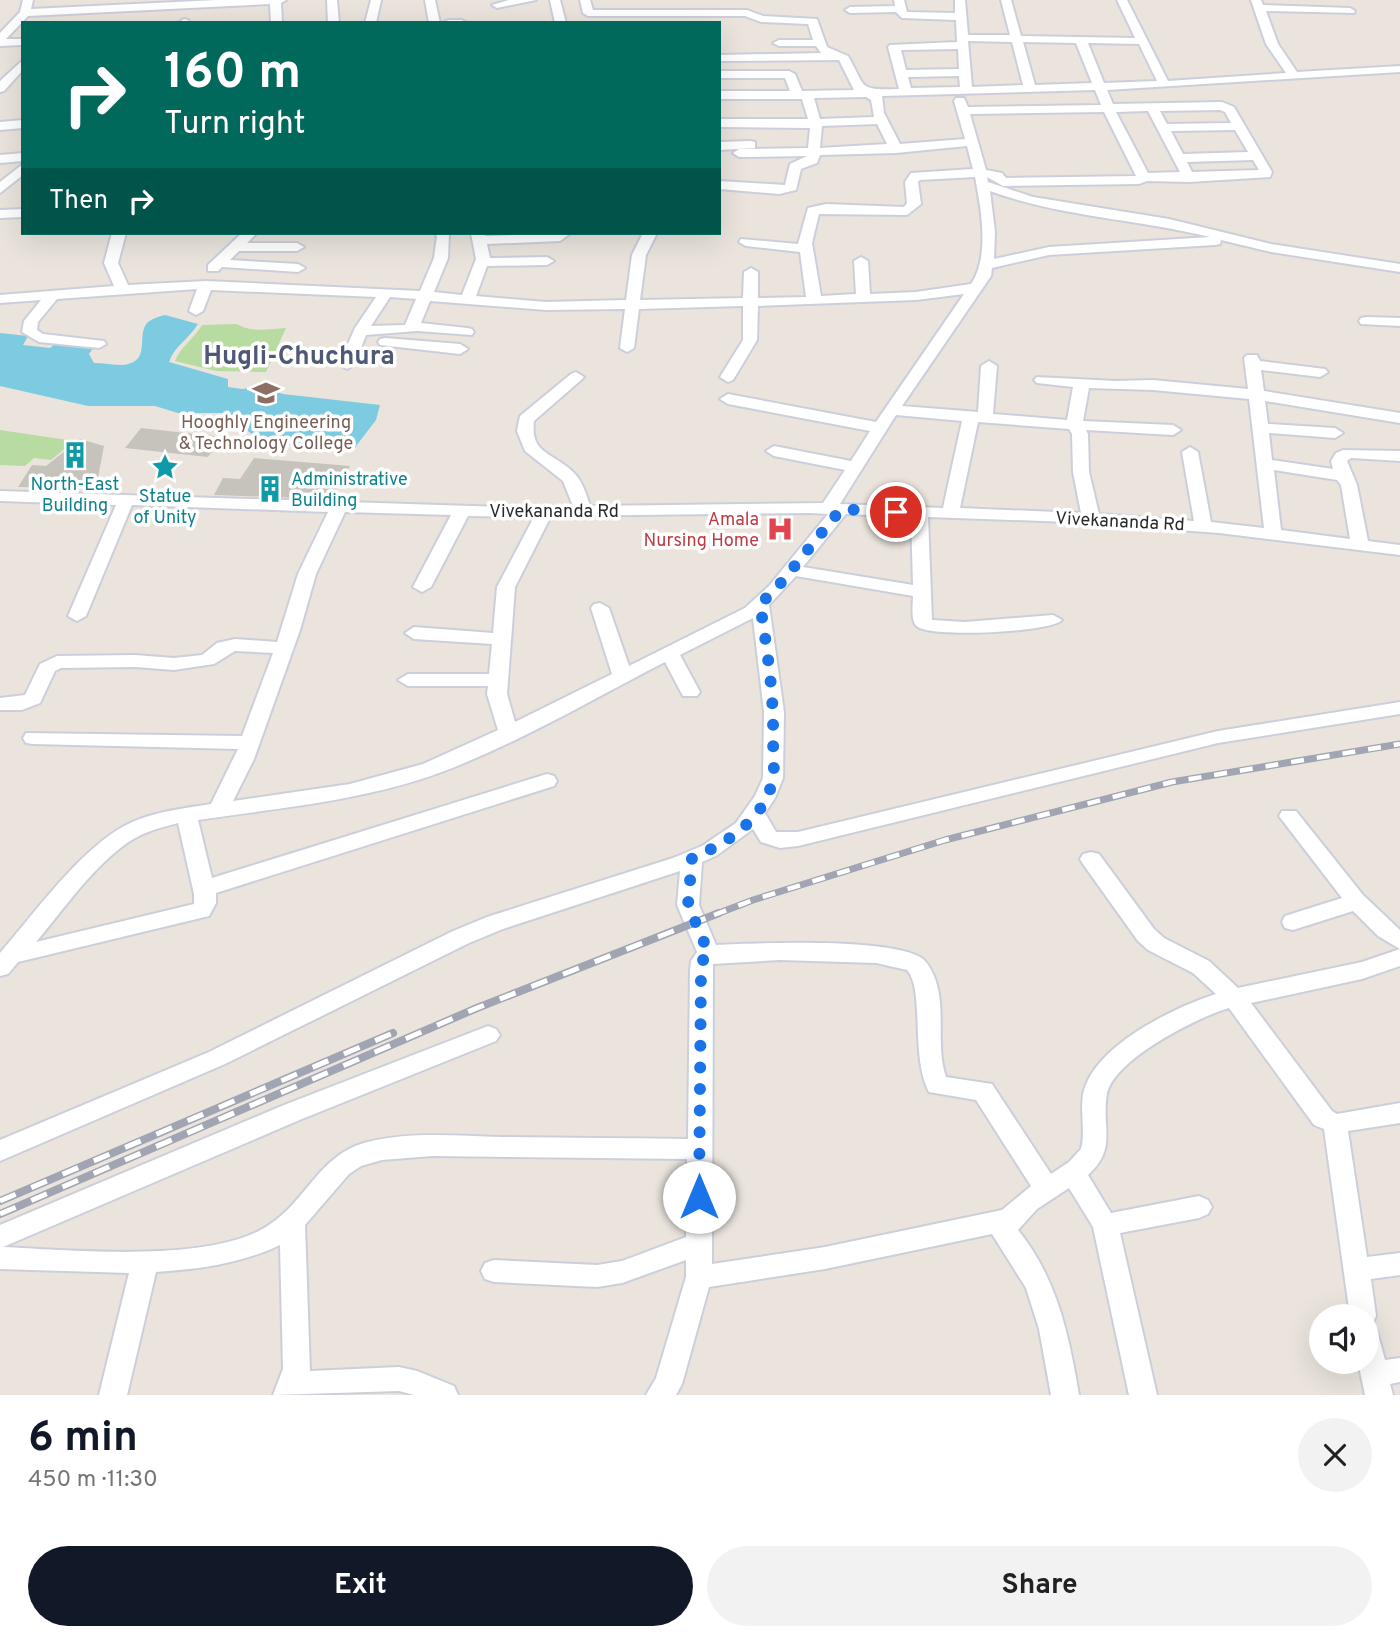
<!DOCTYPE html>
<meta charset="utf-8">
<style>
:root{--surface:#fff;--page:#f2f2f2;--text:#202124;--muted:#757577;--accent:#111827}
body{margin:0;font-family:Overpass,sans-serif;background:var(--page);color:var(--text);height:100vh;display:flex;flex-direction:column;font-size:26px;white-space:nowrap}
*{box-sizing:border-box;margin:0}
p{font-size:23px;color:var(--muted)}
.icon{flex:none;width:38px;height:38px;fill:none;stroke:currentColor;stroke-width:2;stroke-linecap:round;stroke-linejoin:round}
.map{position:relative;height:1395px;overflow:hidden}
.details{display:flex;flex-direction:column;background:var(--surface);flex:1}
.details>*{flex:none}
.guide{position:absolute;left:21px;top:21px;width:700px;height:214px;border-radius:0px;box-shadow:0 7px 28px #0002;background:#00695c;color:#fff;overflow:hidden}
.controls{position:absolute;left:1309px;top:1304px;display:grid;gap:14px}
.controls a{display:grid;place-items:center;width:70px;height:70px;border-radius:50%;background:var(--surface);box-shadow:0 7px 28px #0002;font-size:35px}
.pin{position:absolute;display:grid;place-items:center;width:60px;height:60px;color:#fff;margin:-30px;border:4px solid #fff;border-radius:50%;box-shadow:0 2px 7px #0007}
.me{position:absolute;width:77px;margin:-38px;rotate:0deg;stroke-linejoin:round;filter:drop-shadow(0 0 5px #0008)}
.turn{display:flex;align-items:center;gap:24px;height:147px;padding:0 28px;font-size:32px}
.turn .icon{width:91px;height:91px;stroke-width:2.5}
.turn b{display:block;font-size:49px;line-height:60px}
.then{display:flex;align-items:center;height:66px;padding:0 28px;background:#0003;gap:14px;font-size:26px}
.round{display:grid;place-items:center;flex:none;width:74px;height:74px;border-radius:37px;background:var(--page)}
.head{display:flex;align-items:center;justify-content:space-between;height:119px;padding:0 28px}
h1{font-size:42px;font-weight:700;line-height:52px;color:var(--accent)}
.action{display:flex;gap:14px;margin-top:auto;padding:14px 28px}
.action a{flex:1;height:80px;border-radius:42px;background:var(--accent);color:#fff;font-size:28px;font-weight:700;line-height:80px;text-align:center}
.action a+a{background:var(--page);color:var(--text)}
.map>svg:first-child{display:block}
.green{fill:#b7dba0}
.water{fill:#7ccbe1}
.building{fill:#c6c2bc}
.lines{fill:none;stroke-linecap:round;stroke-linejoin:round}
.minor-casing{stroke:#cccfda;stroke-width:4}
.minor{fill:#fff;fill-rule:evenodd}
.rail-far1-casing{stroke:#a1a4b2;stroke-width:7}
.rail-casing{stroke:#a1a4b2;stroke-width:8}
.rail-far1{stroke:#fff;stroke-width:4.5;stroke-dasharray:13;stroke-linecap:butt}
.rail{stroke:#fff;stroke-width:5;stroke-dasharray:17;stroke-linecap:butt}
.route{stroke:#1a73e8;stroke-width:12;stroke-dasharray:0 21.6}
.labels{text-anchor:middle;stroke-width:7;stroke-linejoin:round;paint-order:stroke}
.education-label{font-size:18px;fill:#785e54;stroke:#fff}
.culture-label{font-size:18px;fill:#0d838f;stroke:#fff}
.street-label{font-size:18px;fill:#2a2a2a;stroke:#fff}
.health-label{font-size:18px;fill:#be3a42;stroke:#fff;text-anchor:end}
.far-town-label{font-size:26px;font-weight:bold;fill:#4f5875;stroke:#fff}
</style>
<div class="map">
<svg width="1400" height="1395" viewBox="0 0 1400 1395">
<rect width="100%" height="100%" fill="#eae4dd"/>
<!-- green -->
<path class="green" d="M 237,324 C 250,333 271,329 286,328 L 266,372 L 216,371 L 175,361 C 181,346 194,339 202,325 Z
M 0,430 L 74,441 L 51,460 L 34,458 L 25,466 L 0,465 Z"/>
<!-- water -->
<path class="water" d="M 165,315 L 198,324 C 189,339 174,346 169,362 L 228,379 L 228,387 L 242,389 L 259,387 L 283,394 L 380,405 L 376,420 L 353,450 L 327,450 L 283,444 L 253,435 L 225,413 L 178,413 L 155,406 L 88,406 L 0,386 L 0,333 L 28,336 L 23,345 L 50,348 L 56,343 L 94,347 L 89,354 L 94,363 C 103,363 113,365 122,365 C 150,363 138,340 145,326 C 149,319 158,317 165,315 Z"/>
<!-- building -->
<path class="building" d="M 141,428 L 222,437 L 208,457 L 125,448 Z
M 80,439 L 104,446 L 96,488 L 18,487 L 32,465 L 46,466 Z
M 254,458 L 350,466 L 331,499 L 214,495 L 223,478 L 240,479 Z"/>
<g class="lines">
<defs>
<path id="minor" d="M 23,0 L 33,0 L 31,9 L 217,0 L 286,0 L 281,3 L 282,23 L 271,23 L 270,4 L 28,16 L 6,39 L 23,39 L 23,45 L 0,46 L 0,33 L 20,12 Z
M 327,0 L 337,0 L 339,23 L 328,23 Z
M 371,0 L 381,0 L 376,23 L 365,23 Z
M 425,0 L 435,0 L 440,23 L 429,23 Z
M 509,0 L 536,0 L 497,8 L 492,5 Z
M 550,0 L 560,0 L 566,23 L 555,23 Z
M 580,0 L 590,0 L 593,10 L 747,10 L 763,16 L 817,19 L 827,47 L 848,56 C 867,89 857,90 899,89 L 888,47 L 890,45 L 957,42 L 956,20 L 902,18 L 896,12 L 850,13 L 845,10 L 850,7 L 895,6 L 894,0 L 904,0 L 907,12 L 955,13 L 955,0 L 965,0 L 968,35 L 1010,35 L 1001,0 L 1011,0 L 1021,36 L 1135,38 L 1117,0 L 1127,0 L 1168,81 L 1286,73 L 1266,44 L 1251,0 L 1261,0 L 1263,5 L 1350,8 L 1355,11 L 1354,13 L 1266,11 L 1278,44 L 1297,72 L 1400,66 L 1400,72 L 1107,90 L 1113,104 L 1222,102 L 1234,107 L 1272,172 L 1270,177 L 1189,182 L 1147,181 L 1139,184 L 1003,186 L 987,177 L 988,182 L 1033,197 L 1169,219 L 1271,244 L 1400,264 L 1400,272 L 1271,252 L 1221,240 L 1220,244 L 1215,245 L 1049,255 L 992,268 L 991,276 L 902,406 L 978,412 L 981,366 L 989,361 L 997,366 L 993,414 L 1067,420 L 1073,387 L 1037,383 L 1034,380 L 1037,377 L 1116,381 L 1153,380 L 1248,389 L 1244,358 L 1247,355 L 1257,355 L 1260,361 L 1325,369 L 1328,372 L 1320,377 L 1261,370 L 1264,391 L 1400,413 L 1400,423 L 1265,401 L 1268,424 L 1335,428 L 1343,433 L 1335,438 L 1269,433 L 1272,460 L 1333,469 L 1331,461 L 1336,453 L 1343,450 L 1400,451 L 1400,461 L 1351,458 L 1347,461 L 1357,485 L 1368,541 L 1400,545 L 1400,555 L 1219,533 L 1069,522 L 928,517 L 932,620 L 965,622 L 1053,615 L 1062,620 C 1052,632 934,638 918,627 C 910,623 913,604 913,596 L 796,576 L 769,605 L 784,712 L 783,778 L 775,798 L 765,813 L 776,832 L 798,832 L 1218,731 L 1400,702 L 1400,714 L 1218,743 L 798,846 L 780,848 L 761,842 L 753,829 L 716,856 L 702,862 L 699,905 L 716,945 C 762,943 880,938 918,956 C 926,959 931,969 934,976 C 947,1008 935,1045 946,1077 L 992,1084 L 1051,1174 L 1069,1162 L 1081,1149 C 1086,1130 1079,1109 1084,1090 C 1098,1044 1173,1008 1216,994 L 1193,973 L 1148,950 L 1138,941 L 1083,864 L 1080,859 L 1083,854 L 1091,852 L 1099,854 L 1154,929 L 1164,938 L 1209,961 L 1238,988 L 1362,962 L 1400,949 L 1378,936 L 1353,911 L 1293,930 L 1285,928 L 1282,922 L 1285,916 L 1342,898 L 1279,816 L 1282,811 L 1296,811 L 1363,895 L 1400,930 L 1400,966 L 1362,979 L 1251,1003 L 1332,1111 L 1337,1114 L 1400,1103 L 1400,1123 L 1348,1131 L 1367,1257 L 1400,1253 L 1400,1275 L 1371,1279 L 1376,1316 L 1372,1324 L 1367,1326 L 1367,1316 L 1350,1316 L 1324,1129 L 1314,1125 L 1229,1008 C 1198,1017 1114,1059 1107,1094 C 1101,1127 1118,1148 1088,1175 L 1111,1213 L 1199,1196 L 1208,1200 L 1212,1207 L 1208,1214 L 1199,1218 L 1120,1233 L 1157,1395 L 1129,1395 L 1093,1227 L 1069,1188 L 1037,1209 L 1018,1230 C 1057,1278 1069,1335 1079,1395 L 1051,1395 L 1039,1329 L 1026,1288 L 992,1234 L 825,1269 L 709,1287 L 682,1384 L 676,1395 L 646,1395 L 656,1378 L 686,1277 L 686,1260 L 622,1283 L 597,1287 L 494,1282 L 485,1279 L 481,1271 L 485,1263 L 494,1260 L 597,1265 L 622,1261 L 686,1237 L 687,1159 L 432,1156 L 382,1160 L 361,1166 L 349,1174 L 305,1225 L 310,1371 L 399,1367 L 417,1371 L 454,1386 L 458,1395 L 414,1395 L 399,1391 L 273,1395 L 283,1369 L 280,1245 C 240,1264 199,1269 156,1272 L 127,1395 L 99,1395 L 129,1273 L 0,1269 L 0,1225 L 284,1105 L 488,1026 L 496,1029 L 500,1035 L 496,1041 L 302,1119 L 3,1247 C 71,1250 212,1264 269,1225 C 306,1201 319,1156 364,1143 C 408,1131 457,1136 502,1137 C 564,1138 626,1138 688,1139 L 690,971 L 691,961 L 697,952 L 677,905 L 680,871 L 503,929 L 469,943 L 225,1064 L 0,1161 L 0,1140 L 209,1052 L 453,931 L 487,917 L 673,858 L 702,846 L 736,823 L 755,796 L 763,778 L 764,712 L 753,618 L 680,655 L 700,692 L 697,696 L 683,696 L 665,662 C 591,700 517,744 439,773 C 362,801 278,808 198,820 L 212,878 L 547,774 L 554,776 L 557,781 L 554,786 L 216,893 L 216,903 L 209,916 L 18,962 L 8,974 L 0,976 L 0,953 C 36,912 87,839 137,820 C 160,811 186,808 211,804 L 238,749 L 33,744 L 26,743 L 23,738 L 26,733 L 242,736 L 273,653 L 235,651 L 214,664 L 174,670 L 135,667 L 61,668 L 55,671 L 40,703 L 22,710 L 0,710 L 0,698 L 25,695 L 40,664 L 57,656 L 135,655 L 174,658 L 202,655 L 217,643 L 235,639 L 277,642 L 298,574 L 328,512 L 132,505 L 86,616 L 77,621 L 68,616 L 116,505 L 0,501 L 0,491 L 503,507 L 573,506 L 563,481 L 525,451 L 517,431 L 520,416 L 571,374 L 576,372 L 584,377 L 581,380 L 534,421 C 530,454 552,452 572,471 C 582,480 586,493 590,506 L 823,503 L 845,470 L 774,456 L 766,451 L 774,446 L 851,461 L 870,431 L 728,404 L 720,399 L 728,394 L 876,422 L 964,294 L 916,300 L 758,306 L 757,340 L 733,380 L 728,382 L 720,377 L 743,340 L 743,306 L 639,309 L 634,348 L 627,352 L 620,348 L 625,309 L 546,310 L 430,301 L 421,323 L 467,328 L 472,329 L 474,332 L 472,335 L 417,331 L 366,335 L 355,364 L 347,369 L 339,364 L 355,328 L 376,297 L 211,290 L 203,311 L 196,315 L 189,311 L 197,289 L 57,299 L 38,322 L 37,330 L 43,334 L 104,341 L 106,344 L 99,348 L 39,342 L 22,332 L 24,321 L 41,300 L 0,303 L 0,295 L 114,286 L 104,263 L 112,233 L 126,233 L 118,263 L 128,285 L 206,281 L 420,291 L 434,258 L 437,236 L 434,233 L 449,233 L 448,258 L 434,292 L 462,295 L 476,259 L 471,233 L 485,233 L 485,236 L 571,233 L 560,241 L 487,244 L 490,258 L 547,257 L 554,261 L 547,265 L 487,266 L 476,296 L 546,302 L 626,300 L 632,255 L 643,233 L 657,233 L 646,255 L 640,300 L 743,298 L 744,272 L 751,268 L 758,272 L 758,298 L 806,297 L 800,252 L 746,246 L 739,242 L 741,239 L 798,244 L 808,208 L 826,204 L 904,207 L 907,203 L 905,182 L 911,173 L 973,169 L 967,146 L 896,153 L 820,155 L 817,163 L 801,169 L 796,190 L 779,194 L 719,189 L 719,181 L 785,185 L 790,164 L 807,156 L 739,157 L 733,153 L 739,149 L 808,148 L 810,128 L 719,127 L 719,119 L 808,119 L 802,99 L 719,99 L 719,91 L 790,91 L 785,78 L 719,78 L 719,71 L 789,71 L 795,74 L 802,91 L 854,90 L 839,60 L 719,61 L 719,55 L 821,53 L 816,46 L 779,46 L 773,43 L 779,40 L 813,40 L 808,24 L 761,22 L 745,16 L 588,16 L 583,13 ZM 968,41 L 1012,42 L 1023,85 L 972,87 ZM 1023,42 L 1076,43 L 1092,83 L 1035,85 ZM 1088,43 L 1139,44 L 1157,81 L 1104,83 ZM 958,49 L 959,69 L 906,70 L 901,50 ZM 959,76 L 960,87 L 911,88 L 908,77 ZM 1095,90 L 1101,105 L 968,107 L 964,98 L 956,98 L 954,101 L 965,139 L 900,144 L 884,113 L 882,96 ZM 866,97 L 871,100 L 874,117 L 820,119 L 814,98 ZM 1220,110 L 1225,112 L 1231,123 L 1167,124 L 1160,111 ZM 1148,111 L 1180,172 L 1148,173 L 1116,112 ZM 1104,112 L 1136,176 L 1006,178 L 1002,173 L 986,170 L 970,114 ZM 877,124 L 887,144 L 820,148 L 822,126 ZM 1235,130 L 1248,152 L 1183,154 L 1171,131 ZM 1253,160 L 1259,170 L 1192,172 L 1187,162 ZM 975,177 C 981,208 990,257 971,284 L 916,292 L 870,294 L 868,261 L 861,257 L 854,261 L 856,294 L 821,296 L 812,243 L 819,214 L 907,215 L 921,204 L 918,182 L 920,180 ZM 990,191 C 1061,217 1137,219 1210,237 L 1049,247 L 994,259 L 995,232 ZM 390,297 L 416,299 L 405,325 L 371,326 ZM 1089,388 L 1153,390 L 1249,399 L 1264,528 L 1211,522 L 1198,452 L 1190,447 L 1182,452 L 1194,521 L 1099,514 L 1089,472 L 1088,434 L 1086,430 L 1173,435 L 1181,430 L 1173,425 L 1083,421 ZM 896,415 L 962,421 L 943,508 L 840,504 ZM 978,422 L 1069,429 L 1072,434 L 1073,472 L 1081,513 L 960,508 ZM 1274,470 L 1337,480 L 1341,485 L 1350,539 L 1281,530 ZM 345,512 L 451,515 L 413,587 L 422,592 L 431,587 L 468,516 L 534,517 L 497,587 L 493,633 L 414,627 L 405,633 L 414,639 L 492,644 L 489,674 L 408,674 L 398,680 L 408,686 L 488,686 L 487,694 L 498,730 L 423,764 L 350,784 L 233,801 L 254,759 L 300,630 L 316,574 ZM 810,513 L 828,514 L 769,586 L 745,608 L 629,666 L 609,608 L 600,603 L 594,604 L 591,608 L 612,674 L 515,722 L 507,694 L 515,587 L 551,516 ZM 846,514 L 911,517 L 913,585 L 803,567 ZM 178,823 L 194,894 L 194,904 L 36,942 C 63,910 89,872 123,846 C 139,833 159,828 178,823 ZM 780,960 L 876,963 L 907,970 C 925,990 910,1056 929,1092 L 976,1100 L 1031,1186 L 1002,1210 L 825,1247 L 712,1264 L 713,964 Z
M 184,19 L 188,20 L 190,23 L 178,23 Z
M 448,20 L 462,20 L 467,23 L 443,23 Z
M 23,60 L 23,70 L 4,91 L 0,92 L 0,81 Z
M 23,120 L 23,128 L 0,130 L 0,122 Z
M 751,141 L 755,142 L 755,148 L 719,150 L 719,142 Z
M 23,153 L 23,161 L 0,163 L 0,155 Z
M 23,164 L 23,175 L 0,193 L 0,182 Z
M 23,209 L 23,217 L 0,218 L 0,210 Z
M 242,233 L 257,233 L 247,243 L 297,243 L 304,247 L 297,251 L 239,251 L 230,260 L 298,264 L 305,268 L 298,272 L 222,267 L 218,271 L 208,271 L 208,265 Z
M 1366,317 L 1400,318 L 1400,326 L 1361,324 L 1359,321 L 1361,318 Z
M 385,338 L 460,344 L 468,349 L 460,354 L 380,345 L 378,342 L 380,339 Z
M 1367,1327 L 1377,1331 L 1385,1360 L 1400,1358 L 1400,1382 L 1390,1384 L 1393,1395 L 1365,1395 L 1358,1362 L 1367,1362 Z"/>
</defs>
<!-- minor casing -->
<use href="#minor" class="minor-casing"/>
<!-- minor -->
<use href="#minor" class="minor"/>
<defs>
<path id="rail-far1" d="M 714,915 L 753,900 L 945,840 L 1172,782 L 1400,744"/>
<path id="rail" d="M 0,1201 L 393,1033
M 0,1214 L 477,1008 L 719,913"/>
</defs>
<!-- rail-far1 casing -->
<use href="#rail-far1" class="rail-far1-casing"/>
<!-- rail casing -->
<use href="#rail" class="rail-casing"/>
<!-- rail-far1 -->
<use href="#rail-far1" class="rail-far1"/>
<!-- rail -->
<use href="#rail" class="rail"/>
</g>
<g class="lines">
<!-- route -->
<path class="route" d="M 699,1197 L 701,971 L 702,961 L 709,954 L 688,905 L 692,858 C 726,844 767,818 773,777 C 775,765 773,751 773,739 C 774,693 767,649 760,604 L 775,590 L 841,509 L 896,512"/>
</g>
<!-- icons -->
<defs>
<symbol id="university-bare" viewBox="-9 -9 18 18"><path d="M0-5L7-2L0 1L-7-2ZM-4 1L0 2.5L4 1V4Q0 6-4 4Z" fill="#8d6e63" stroke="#fff" stroke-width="2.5" paint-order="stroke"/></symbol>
<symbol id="building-bare" viewBox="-9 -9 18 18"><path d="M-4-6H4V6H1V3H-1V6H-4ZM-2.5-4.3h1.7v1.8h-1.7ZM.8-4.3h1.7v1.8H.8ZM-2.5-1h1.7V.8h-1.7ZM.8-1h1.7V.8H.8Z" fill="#0f9aa8" stroke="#fff" stroke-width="2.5" paint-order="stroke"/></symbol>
<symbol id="sight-bare" viewBox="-9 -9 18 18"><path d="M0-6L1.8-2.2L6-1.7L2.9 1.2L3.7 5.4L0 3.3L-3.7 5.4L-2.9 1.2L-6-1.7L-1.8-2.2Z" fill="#0f9aa8" stroke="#fff" stroke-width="2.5" paint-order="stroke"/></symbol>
<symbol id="hospital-bare" viewBox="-9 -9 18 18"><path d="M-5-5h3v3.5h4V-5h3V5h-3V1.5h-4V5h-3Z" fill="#e0444e" stroke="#fff" stroke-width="2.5" paint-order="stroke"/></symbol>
</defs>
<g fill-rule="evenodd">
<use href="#university-bare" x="247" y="374" width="38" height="38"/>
<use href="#building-bare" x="56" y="436" width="38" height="38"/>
<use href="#sight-bare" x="146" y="448" width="38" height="38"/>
<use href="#building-bare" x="251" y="470" width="38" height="38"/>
<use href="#hospital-bare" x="761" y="510" width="38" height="38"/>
</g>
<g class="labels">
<!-- education labels -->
<g class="education-label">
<text x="266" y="428">Hooghly Engineering<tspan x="266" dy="21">&amp; Technology College</tspan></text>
</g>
<!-- culture labels -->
<g class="culture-label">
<text x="291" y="485" text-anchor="start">Administrative<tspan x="291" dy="21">Building</tspan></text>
<text x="75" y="490">North-East<tspan x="75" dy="21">Building</tspan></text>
<text x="165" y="502">Statue<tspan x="165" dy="21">of Unity</tspan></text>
</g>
<!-- street labels -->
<g class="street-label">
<text x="554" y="517">Vivekananda Rd</text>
<text transform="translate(1120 521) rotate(3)" y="6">Vivekananda Rd</text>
</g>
<!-- health labels -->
<g class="health-label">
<text x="759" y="525">Amala<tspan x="759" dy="21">Nursing Home</tspan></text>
</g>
<!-- far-town labels -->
<g class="far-town-label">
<text x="299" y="364">Hugli-Chuchura</text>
</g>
</g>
</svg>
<div class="controls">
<a><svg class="icon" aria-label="sound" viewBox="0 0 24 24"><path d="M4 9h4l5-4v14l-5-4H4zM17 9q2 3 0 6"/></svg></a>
</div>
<div class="pin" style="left:896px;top:512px;background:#d93025"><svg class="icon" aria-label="arrive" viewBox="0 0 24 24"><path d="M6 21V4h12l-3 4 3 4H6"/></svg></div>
<svg class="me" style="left:699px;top:1197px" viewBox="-20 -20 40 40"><circle r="19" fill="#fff"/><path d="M0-13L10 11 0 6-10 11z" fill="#1a73e8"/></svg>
<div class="guide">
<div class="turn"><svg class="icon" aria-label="right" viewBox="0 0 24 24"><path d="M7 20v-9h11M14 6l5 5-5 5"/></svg><div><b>160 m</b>Turn right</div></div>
<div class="then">Then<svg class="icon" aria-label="right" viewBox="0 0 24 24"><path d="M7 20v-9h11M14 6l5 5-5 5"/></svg></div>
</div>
</div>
<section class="details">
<div class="head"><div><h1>6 min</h1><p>450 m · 11:30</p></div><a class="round"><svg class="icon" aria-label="close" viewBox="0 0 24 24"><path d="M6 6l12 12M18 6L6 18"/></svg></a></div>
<div class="action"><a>Exit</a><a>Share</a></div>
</section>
